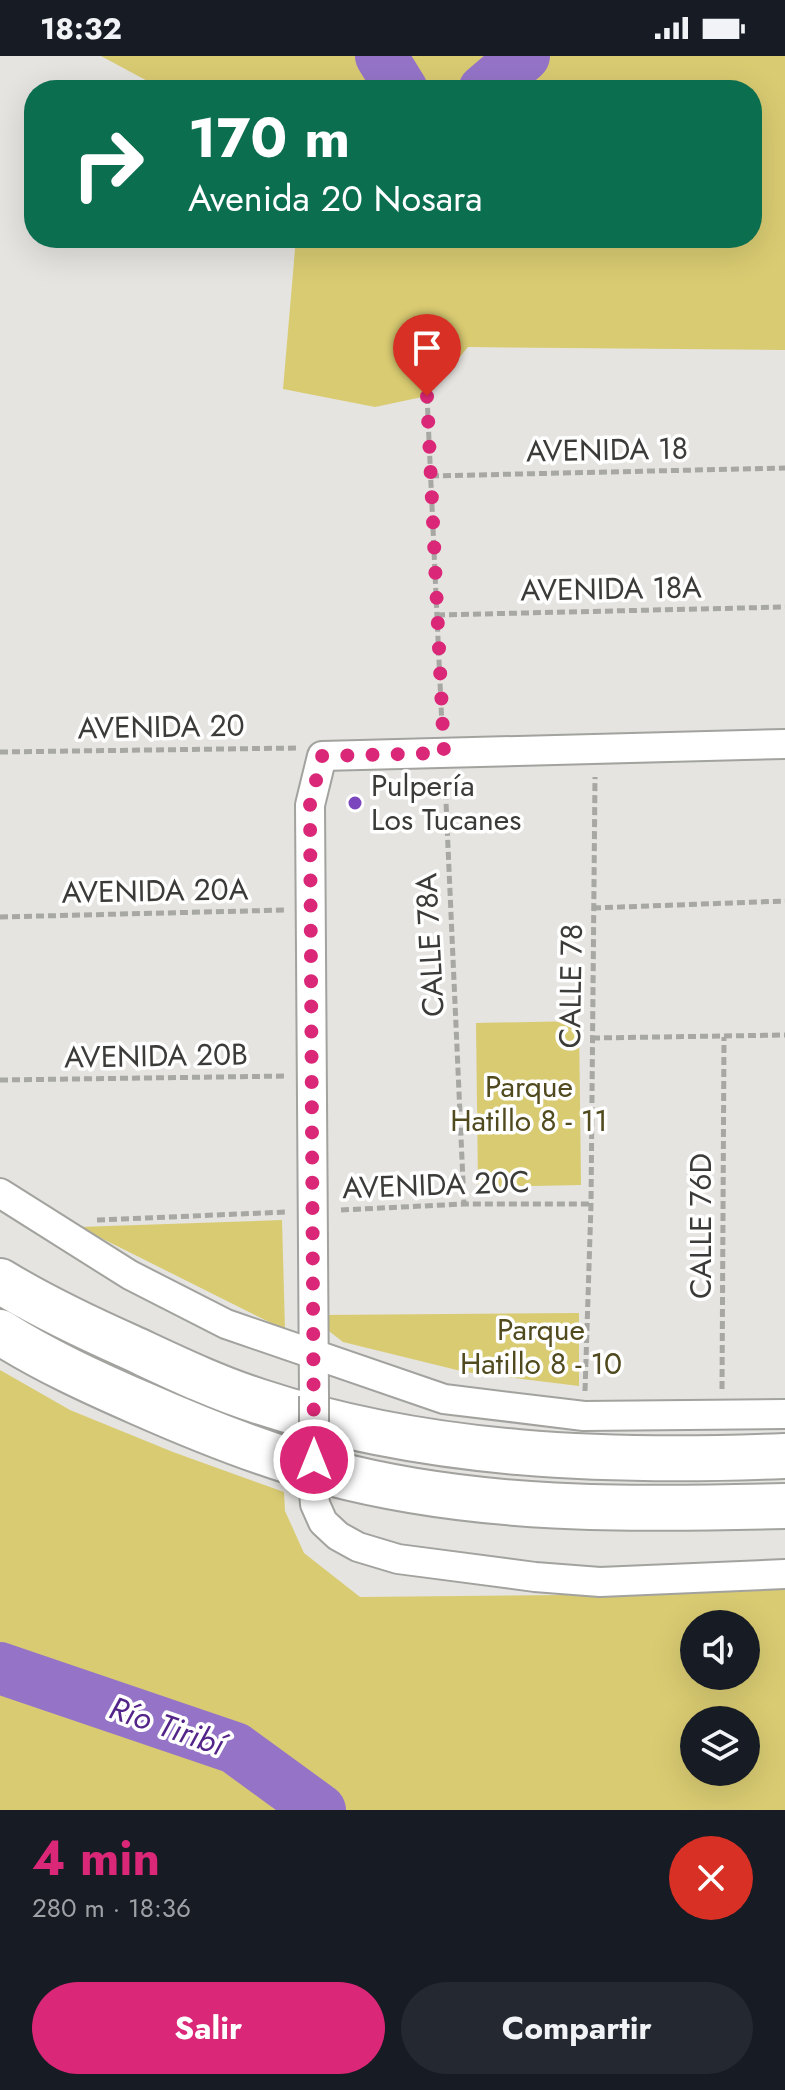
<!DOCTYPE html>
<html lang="es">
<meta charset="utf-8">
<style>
:root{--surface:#171b24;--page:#242831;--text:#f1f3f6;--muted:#9ea1a6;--accent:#db2777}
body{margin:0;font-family:Jost,sans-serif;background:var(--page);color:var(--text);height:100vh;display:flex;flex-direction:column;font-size:30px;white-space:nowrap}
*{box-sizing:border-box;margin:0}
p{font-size:26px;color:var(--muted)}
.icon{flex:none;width:44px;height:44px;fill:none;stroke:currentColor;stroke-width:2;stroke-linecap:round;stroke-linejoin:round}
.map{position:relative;height:1754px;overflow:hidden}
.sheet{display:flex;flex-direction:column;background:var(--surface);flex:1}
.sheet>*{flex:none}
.top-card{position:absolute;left:24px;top:24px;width:738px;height:168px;border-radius:32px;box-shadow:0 8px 32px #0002;background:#0b6e4f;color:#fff;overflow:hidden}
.fabs{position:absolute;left:680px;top:1554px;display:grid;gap:16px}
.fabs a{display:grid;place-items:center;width:80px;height:80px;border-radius:50%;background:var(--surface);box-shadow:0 8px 32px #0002;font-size:40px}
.pin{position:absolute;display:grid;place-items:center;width:68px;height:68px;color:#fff;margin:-82px -34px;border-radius:50% 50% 50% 0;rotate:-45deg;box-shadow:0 0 8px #0007}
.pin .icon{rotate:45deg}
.me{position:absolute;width:88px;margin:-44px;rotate:0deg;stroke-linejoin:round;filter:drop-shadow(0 0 6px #0008)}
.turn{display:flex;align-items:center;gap:28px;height:168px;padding:0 32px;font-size:36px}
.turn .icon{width:104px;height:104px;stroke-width:2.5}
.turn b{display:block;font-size:56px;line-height:68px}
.round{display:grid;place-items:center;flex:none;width:84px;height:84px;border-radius:42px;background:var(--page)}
.head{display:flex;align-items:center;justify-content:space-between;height:136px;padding:0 32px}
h1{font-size:48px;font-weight:700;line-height:60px;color:var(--accent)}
.action{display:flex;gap:16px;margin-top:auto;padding:16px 32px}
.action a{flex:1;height:92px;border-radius:48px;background:var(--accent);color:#fff;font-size:32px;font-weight:700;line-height:92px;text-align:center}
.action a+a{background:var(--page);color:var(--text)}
.status{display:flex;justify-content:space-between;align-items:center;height:56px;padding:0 40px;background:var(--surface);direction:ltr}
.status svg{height:22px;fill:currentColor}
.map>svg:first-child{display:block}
.green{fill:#d9cb72;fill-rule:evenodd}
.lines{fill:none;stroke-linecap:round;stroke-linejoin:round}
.river{stroke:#9574c8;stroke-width:52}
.minor-casing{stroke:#a2a29e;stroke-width:32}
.trunk-casing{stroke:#a2a29e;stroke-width:48}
.path{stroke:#a7a7a3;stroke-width:5;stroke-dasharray:8 4;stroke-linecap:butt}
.minor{stroke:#fff;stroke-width:28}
.trunk{stroke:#fff;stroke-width:44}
.minor-bridge-casing{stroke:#a2a29e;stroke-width:32;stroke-linecap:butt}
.minor-bridge{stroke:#fff;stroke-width:28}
.route{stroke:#db2777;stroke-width:14;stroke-dasharray:0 25.2}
.poi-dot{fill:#7b45bd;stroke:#fff;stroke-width:3}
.labels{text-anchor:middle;stroke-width:7;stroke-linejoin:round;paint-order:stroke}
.street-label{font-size:30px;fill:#3b3b39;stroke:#fff}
.poi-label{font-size:30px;fill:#3b3b39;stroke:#fff;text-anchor:start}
.park-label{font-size:30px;fill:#504a1e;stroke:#fff}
.water-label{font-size:32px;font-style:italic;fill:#542588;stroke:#fff}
</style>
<div class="status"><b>18:32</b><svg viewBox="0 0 49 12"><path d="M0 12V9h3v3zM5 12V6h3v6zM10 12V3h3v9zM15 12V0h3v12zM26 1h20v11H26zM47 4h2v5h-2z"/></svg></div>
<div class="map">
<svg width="785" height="1754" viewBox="0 0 785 1754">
<rect width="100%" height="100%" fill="#e5e4e0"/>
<!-- green -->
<path class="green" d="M 101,0 L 785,0 L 785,294 L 468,291 L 427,340 L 375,351 L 283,333 L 296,182 L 752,182 L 752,34 L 164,34 Z
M 579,965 L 581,1129 L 478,1131 L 476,967 Z
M 282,1164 L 285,1274 L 79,1171 Z
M 579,1257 L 579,1330 L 465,1316 L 343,1286 L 325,1272 L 323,1259 Z
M 0,1314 L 70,1354 L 173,1396 L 284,1436 L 285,1455 L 304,1497 L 360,1541 L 674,1538 L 785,1532 L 785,1754 L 0,1754 ZM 694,1568 L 746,1568 L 746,1620 L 694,1620 ZM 694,1664 L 746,1664 L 746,1716 L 694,1716 Z"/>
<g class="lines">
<!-- river -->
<path class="river" d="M 381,0 L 402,34
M 484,34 L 524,0
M 0,1612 L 235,1692 L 320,1754"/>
<defs>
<path id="minor" d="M 0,1137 L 130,1219 L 226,1268 L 444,1343 L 584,1360 L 785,1358
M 314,1340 L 310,749 L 322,700 L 785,688
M 314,1436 L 315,1448 L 323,1466 L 338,1480 L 358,1491 L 398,1503 L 535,1521 L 600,1526 L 785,1518"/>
<path id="trunk" d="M 0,1225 C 41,1250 85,1271 130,1291 C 171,1310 214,1331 258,1345 C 427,1401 609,1407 785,1400
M 0,1276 C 44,1304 92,1326 140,1347 C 201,1374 263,1399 327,1416 C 476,1456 632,1454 785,1450"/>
</defs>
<!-- minor casing -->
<use href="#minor" class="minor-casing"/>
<!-- trunk casing -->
<use href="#trunk" class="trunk-casing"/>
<!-- path -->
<path class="path" d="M 427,340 L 442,671
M 431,420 L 785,412
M 437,559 L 785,551
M 0,696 L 298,692
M 445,724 L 464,1148
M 593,852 L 785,845
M 0,861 L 286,854
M 592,982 L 785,979
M 0,1024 L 288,1020
M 341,1154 L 464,1148 L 590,1148
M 97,1164 L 287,1156
M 722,1333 L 724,981
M 585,1335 L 591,1148 L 595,721"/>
<!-- minor -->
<use href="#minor" class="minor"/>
<!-- trunk -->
<use href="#trunk" class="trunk"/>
<defs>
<path id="minor-bridge" d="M 314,1340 L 314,1436"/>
</defs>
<!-- minor-bridge casing -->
<use href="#minor-bridge" class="minor-bridge-casing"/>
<!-- minor-bridge -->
<use href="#minor-bridge" class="minor-bridge"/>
</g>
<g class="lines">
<!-- route -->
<path class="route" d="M 314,1404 L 310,749 L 322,700 L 444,697 L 427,340"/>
</g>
<!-- markers -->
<circle class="poi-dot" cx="355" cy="747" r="8"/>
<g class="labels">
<!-- street labels -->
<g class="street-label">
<text transform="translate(607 394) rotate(-1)" y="10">AVENIDA 18</text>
<text transform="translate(611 533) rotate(-1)" y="10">AVENIDA 18A</text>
<text transform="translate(161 671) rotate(-1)" y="10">AVENIDA 20</text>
<text transform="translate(155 835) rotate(-1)" y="10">AVENIDA 20A</text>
<text transform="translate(430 889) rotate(-93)" y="10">CALLE 78A</text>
<text transform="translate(571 930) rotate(-89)" y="10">CALLE 78</text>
<text transform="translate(156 1000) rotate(-1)" y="10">AVENIDA 20B</text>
<text transform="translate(436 1129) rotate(-2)" y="10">AVENIDA 20C</text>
<text transform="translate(701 1170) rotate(-90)" y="10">CALLE 76D</text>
</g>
<!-- poi labels -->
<g class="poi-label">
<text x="371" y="740">Pulpería<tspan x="371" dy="34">Los Tucanes</tspan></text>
</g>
<!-- park labels -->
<g class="park-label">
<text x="529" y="1041">Parque<tspan x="529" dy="34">Hatillo 8 - 11</tspan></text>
<text x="541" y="1284">Parque<tspan x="541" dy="34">Hatillo 8 - 10</tspan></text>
</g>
<!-- water labels -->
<g class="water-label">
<text transform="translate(167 1670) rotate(19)" y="11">Río Tiribí</text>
</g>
</g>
</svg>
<div class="fabs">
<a><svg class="icon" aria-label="sound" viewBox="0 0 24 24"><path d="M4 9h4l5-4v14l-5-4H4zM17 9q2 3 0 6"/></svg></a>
<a><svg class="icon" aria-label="layers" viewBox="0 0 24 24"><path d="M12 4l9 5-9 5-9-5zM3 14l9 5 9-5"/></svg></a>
</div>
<div class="pin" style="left:427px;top:340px;background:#d93025"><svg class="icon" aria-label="arrive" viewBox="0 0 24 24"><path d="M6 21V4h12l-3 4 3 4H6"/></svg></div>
<svg class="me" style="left:314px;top:1404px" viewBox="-20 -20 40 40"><circle r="17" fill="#db2777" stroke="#fff" stroke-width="3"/><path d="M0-11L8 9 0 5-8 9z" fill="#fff"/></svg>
<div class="top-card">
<div class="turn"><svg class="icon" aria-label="right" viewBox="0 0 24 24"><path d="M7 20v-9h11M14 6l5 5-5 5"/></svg><div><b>170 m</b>Avenida 20 Nosara</div></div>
</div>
</div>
<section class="sheet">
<div class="head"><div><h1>4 min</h1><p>280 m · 18:36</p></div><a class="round" style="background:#d93025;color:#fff"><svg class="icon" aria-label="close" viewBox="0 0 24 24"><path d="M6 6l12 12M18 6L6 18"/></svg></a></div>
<div class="action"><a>Salir</a><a>Compartir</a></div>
</section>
